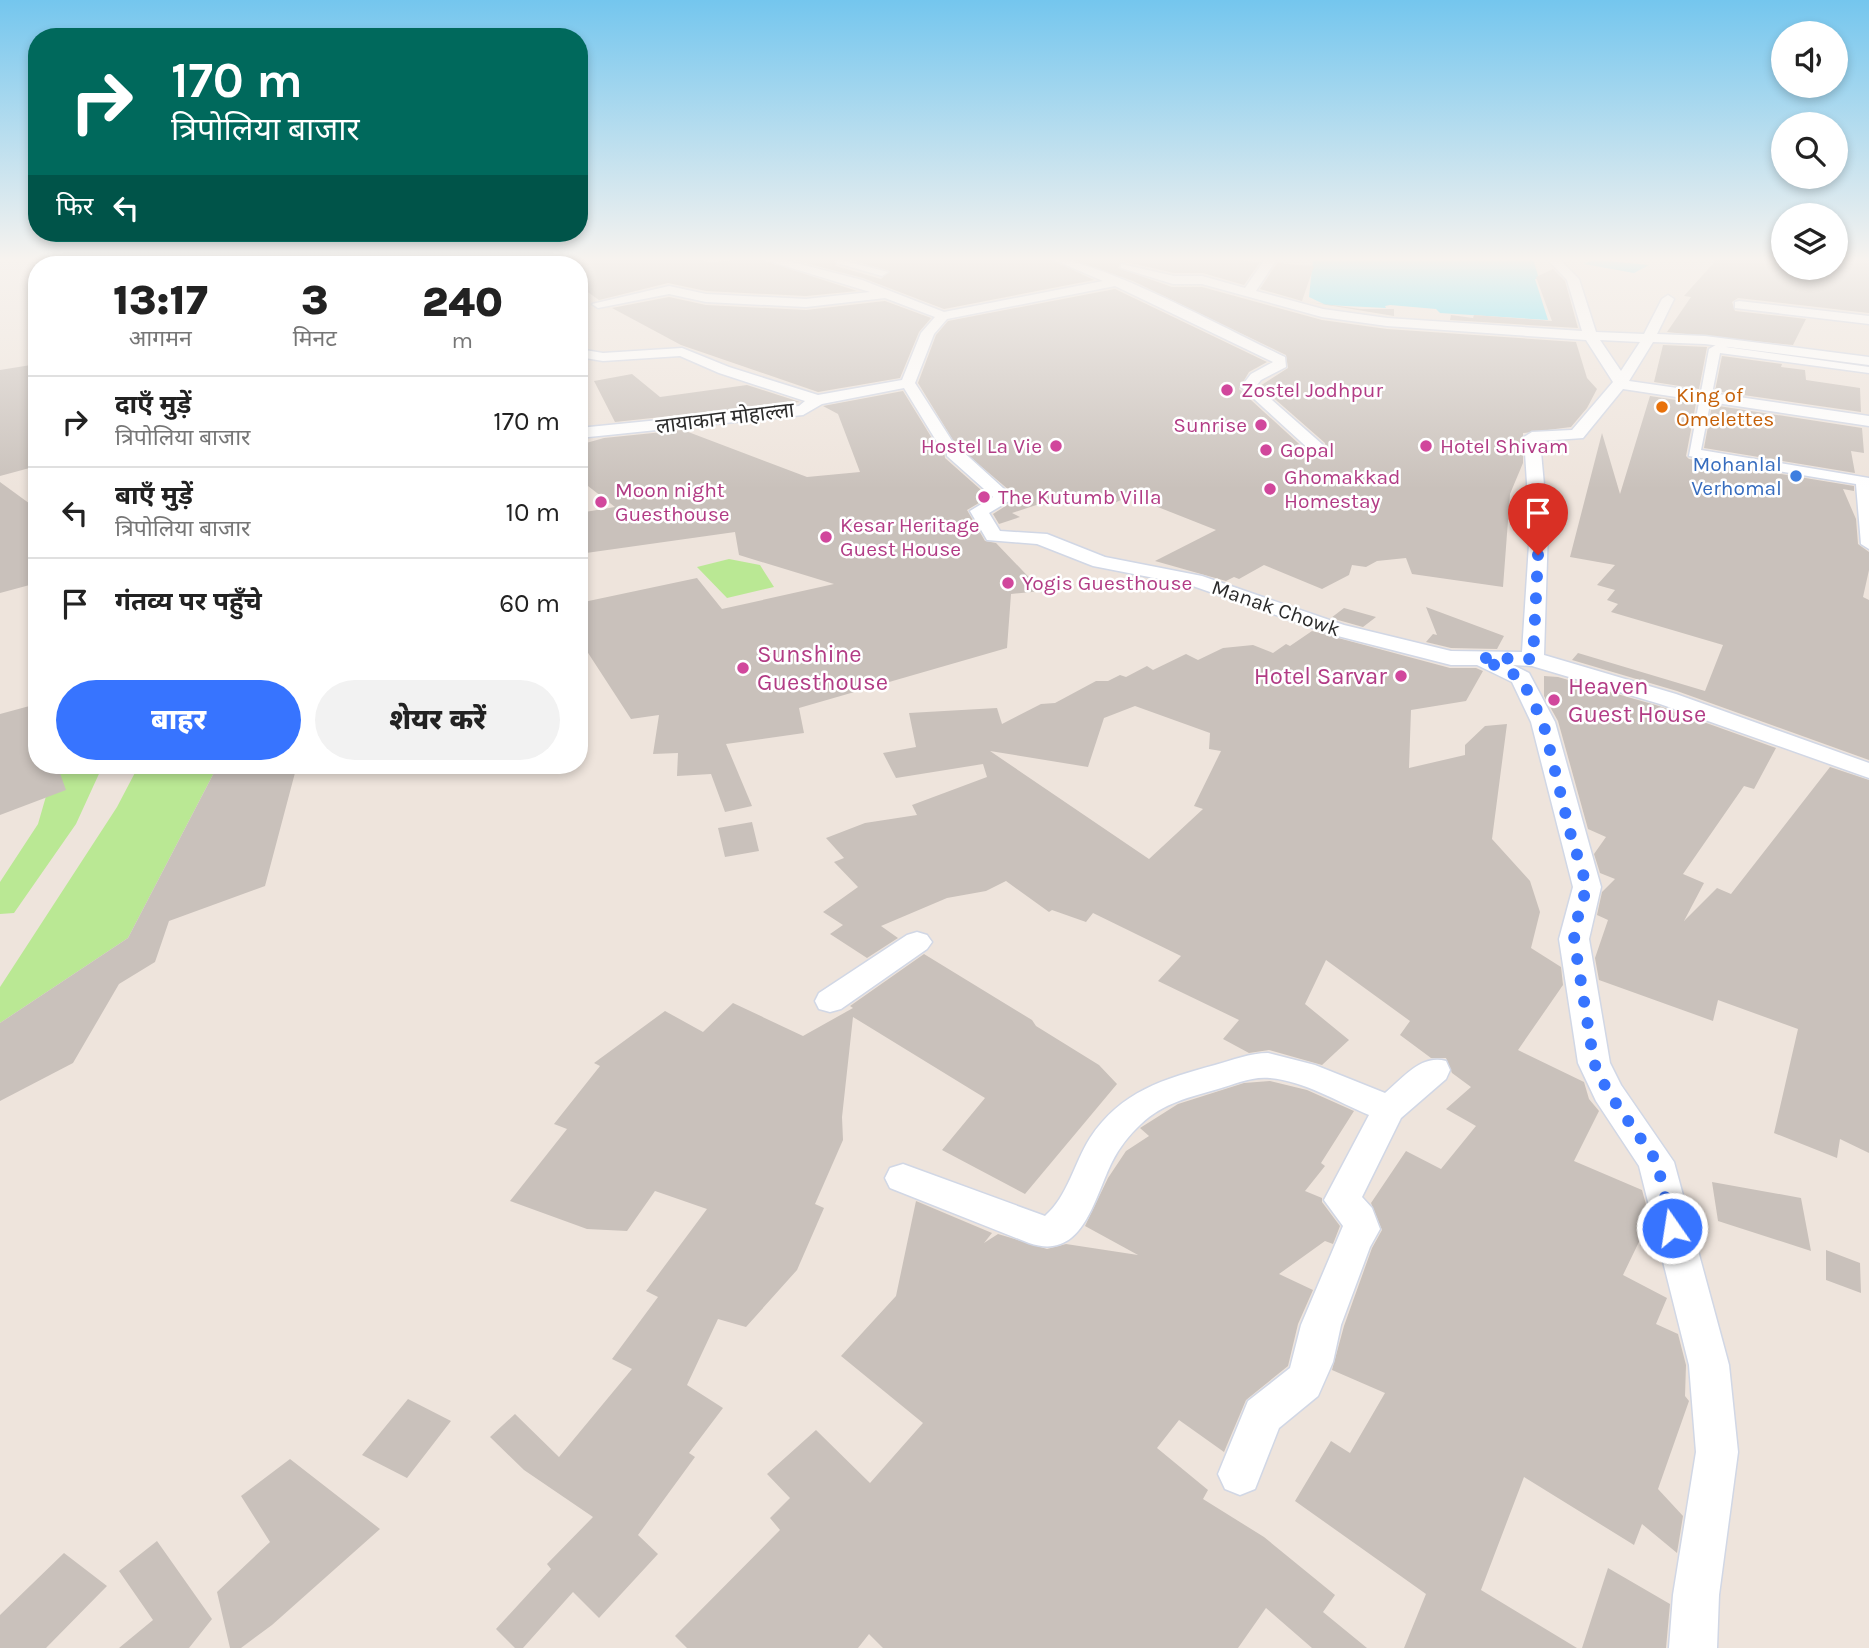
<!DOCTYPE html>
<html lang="hi">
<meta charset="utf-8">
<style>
:root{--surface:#fff;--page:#f2f2f2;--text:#222;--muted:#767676;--line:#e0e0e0;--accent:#3774ff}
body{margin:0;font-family:Karla,"Noto Sans Devanagari",sans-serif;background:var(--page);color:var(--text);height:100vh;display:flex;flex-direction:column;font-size:26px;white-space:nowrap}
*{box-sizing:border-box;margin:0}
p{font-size:23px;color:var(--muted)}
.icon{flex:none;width:38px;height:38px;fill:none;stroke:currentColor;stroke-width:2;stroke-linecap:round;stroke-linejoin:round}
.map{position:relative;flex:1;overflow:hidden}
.panel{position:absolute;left:28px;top:256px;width:560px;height:518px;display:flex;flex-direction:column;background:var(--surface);border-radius:28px;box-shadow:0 4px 10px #0003}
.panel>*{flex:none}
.top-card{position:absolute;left:28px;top:28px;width:560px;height:214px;border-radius:28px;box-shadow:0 4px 10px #0003;background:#00695c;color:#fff;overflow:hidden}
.buttons{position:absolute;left:1771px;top:21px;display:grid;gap:14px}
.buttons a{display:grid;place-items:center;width:77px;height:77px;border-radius:50%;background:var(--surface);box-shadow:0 4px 10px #0003;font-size:35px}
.pin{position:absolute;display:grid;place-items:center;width:60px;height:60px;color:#fff;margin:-72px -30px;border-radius:50% 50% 50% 0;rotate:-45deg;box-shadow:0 0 7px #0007}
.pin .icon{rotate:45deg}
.me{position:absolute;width:77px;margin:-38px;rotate:347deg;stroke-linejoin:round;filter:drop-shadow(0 0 5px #0008)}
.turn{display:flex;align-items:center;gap:24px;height:147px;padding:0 28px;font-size:32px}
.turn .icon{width:91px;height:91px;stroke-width:2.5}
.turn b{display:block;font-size:49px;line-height:60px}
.then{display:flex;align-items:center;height:66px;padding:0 28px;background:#0003;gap:14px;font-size:26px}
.eta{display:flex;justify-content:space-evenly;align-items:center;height:119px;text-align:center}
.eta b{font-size:42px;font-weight:800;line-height:49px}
.action{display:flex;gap:14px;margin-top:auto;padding:14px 28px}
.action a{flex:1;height:80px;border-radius:42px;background:var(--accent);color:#fff;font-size:28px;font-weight:800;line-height:80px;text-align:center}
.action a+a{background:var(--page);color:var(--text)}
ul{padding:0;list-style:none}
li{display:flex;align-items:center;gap:21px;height:91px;padding:0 28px;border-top:2px solid var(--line)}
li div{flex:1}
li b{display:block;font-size:26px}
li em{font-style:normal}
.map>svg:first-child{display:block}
.green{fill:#bae894}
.water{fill:#67e2f8}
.building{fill:#c9c1bb;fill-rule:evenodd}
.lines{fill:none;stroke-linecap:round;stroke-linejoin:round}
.pedestrian-casing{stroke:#d1d7e5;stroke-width:3}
.minor-casing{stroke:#d1d7e5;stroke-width:3}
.pedestrian{fill:#fff;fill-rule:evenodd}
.minor{fill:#fff;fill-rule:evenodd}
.route{stroke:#3774ff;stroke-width:12;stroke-dasharray:0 21.6}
.hotel-dot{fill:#d1479c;stroke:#fff;stroke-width:2.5}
.food-dot{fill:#e8710a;stroke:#fff;stroke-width:2.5}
.shop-dot{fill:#3f7fe0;stroke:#fff;stroke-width:2.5}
.labels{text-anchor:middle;stroke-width:5;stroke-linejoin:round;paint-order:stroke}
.far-hotel-label{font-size:21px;fill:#b23c85;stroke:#fff;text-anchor:start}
.far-food-label{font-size:21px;fill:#c56008;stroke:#fff;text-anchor:start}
.far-street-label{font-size:21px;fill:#2b2b2b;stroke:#fff}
.far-shop-label{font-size:21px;fill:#366cbe;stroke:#fff;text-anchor:end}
.hotel-label{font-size:24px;fill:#b23c85;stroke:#fff;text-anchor:start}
</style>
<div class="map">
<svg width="1869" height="1648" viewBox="0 0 1869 1648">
<rect width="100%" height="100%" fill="#eee4dc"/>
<!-- green -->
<path class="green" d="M 729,559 L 760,565 L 774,587 L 727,598 L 697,567 Z
M 55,765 L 103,765 L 76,824 L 14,913 L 0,914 L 0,882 L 38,824 Z
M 139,765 L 218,765 L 128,938 L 0,1023 L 0,987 L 117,807 Z"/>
<!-- water -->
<path class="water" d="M 1313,259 L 1533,259 L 1539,279 L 1535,279 L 1548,320 L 1440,313 L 1436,309 L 1390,305 L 1385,306 L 1386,308 L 1326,305 L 1309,297 Z
M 1595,259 L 1612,259 L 1608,261 L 1649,265 L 1634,273 L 1584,264 Z"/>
<!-- building -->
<path class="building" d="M 541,259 L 696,259 L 709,262 L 759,259 L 857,291 L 806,296 L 706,291 L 668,283 L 599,300 L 579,286 L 579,264 L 548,264 Z
M 790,259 L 835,259 L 836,266 L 881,279 L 890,271 L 847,259 L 1050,259 L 1094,280 L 944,309 L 863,278 Z
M 1070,259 L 1220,259 L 1260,262 L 1244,285 L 1203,273 L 1174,273 L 1122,261 L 1118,268 L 1172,287 L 1202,287 L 1322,320 L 1387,329 L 1576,342 L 1587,378 L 1597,389 L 1587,408 L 1571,427 L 1523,433 L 1523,463 L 1510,494 L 1503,587 L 1412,574 L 1406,558 L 1377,561 L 1366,567 L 1352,565 L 1349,575 L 1322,589 L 1264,565 L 1239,579 L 1234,577 L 1226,581 L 1155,561 L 1216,530 L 1130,496 L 1112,504 L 1079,491 L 1012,513 L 1020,517 L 999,524 L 993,514 L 1015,500 L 1016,496 L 956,445 L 918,383 L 936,335 L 948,321 L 1115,289 L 1267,362 L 1249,372 L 1239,389 L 1309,453 L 1326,451 L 1325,443 L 1260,386 L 1288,368 L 1286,355 L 1133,281 Z
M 1717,259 L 1783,259 L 1783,268 L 1836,268 L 1836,259 L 1869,259 L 1869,313 L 1738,298 L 1732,302 L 1735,311 L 1806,319 L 1793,345 L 1667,332 L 1691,297 L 1684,296 Z
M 1277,263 L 1314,266 L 1302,301 L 1260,289 Z
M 1553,269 L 1565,281 L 1578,328 L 1450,320 L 1451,315 L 1473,318 L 1474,315 L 1552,321 L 1536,277 Z
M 669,297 L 706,305 L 806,310 L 885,301 L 931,318 L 919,332 L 900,378 L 818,392 L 681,345 L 612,308 Z
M 1309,302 L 1361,309 L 1394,309 L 1394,316 Z
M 1663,345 L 1707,347 L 1699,389 L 1654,382 Z
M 1722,356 L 1782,364 L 1781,367 L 1805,370 L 1806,380 L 1860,388 L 1861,412 L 1715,391 Z
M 37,364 L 37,466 L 0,476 L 0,370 Z
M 632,374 L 660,397 L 747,385 L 800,402 L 615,422 L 594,381 Z
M 903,391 L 938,448 L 944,451 L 945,458 L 989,497 L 967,510 L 985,541 L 996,543 L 1042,591 L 1011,594 L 1007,648 L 799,708 L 804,733 L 726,744 L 752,806 L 725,812 L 711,774 L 677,776 L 678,753 L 653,754 L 659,715 L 631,719 L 579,639 L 579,603 L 697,578 L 722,609 L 834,584 L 739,555 L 735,532 L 579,554 L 579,513 L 615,507 L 579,479 L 579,445 L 604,438 L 683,430 L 807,477 L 860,472 L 838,414 L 823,406 Z
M 1650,396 L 1696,403 L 1686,456 L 1689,459 L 1854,486 L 1854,491 L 1843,489 L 1856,519 L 1858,544 L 1869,552 L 1869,570 L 1863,597 L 1869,600 L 1869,760 L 1677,691 L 1572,660 L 1578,653 L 1705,691 L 1723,645 L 1611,612 L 1618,604 L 1607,600 L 1615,590 L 1597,585 L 1615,565 L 1570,557 L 1602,433 L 1620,494 Z
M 1712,405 L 1862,428 L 1864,453 L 1851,451 L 1855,473 L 1704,448 Z
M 0,482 L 37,509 L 37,583 L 0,593 Z
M 1426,607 L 1504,636 L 1497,649 L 1451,648 L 1426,642 L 1433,634 L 1437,635 Z
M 1344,608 L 1376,617 L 1363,627 L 1331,618 Z
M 1312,631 L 1450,668 L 1476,668 L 1483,671 L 1466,701 L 1411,710 L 1409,768 L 1465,755 L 1465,745 L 1485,726 L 1507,724 L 1492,839 L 1530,881 L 1540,912 L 1531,948 L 1561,967 L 1563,985 L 1518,1050 L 1584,1082 L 1589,1099 L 1599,1111 L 1574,1161 L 1642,1190 L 1650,1219 L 1623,1275 L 1667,1298 L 1656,1324 L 1678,1334 L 1686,1365 L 1685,1396 L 1689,1401 L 1658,1489 L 1683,1516 L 1677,1553 L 1642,1524 L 1634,1545 L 1524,1477 L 1481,1590 L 1577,1648 L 1404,1648 L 1426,1594 L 1295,1501 L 1331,1441 L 1350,1453 L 1385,1393 L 1332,1370 L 1344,1326 L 1372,1248 L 1382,1230 L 1371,1203 L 1406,1151 L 1441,1169 L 1476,1126 L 1446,1109 L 1471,1087 L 1452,1073 L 1446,1058 L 1431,1058 L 1400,1035 L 1410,1021 L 1326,960 L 1305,1004 L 1349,1040 L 1322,1065 L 1269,1050 L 1249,1053 L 1223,1039 L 1239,1020 L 1158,981 L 1181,956 L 1093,913 L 1086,922 L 1052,910 L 1049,912 L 1006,881 L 986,891 L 947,898 L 881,926 L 898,938 L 867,958 L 830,934 L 843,925 L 823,912 L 858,887 L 834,862 L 844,858 L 826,838 L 865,823 L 917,815 L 912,805 L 987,777 L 983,764 L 896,778 L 883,753 L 916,747 L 909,713 L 997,708 L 1002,724 L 1041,704 L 1055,703 L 1096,681 L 1108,681 L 1120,675 L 1126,677 L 1147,666 L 1153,670 L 1186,654 L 1198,660 L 1223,648 L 1253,645 L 1273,653 L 1286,644 L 1290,646 ZM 1135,706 L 1210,733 L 1209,749 L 1221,751 L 1194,806 L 1203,809 L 1149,859 L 990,751 L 1088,767 L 1104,718 Z
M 1544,676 L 1558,677 L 1659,706 L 1776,748 L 1754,789 L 1744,786 L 1683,874 L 1704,883 L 1684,921 L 1717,888 L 1731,894 L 1830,767 L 1869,780 L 1869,1153 L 1840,1139 L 1837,1158 L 1774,1133 L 1798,1029 L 1718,1000 L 1713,1021 L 1599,980 L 1595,958 L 1608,920 L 1597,915 L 1602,892 L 1615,879 L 1600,873 L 1594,854 L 1606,837 L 1588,829 L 1558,721 L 1544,696 Z
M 37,704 L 37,765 L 57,765 L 66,790 L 0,815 L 0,714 Z
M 218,765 L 278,765 L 296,769 L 265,886 L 169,921 L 155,962 L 119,984 L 73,1063 L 0,1101 L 0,1023 L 128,938 Z
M 752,822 L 759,851 L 725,857 L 718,828 Z
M 924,954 L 1032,1020 L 1036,1026 L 1099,1065 L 1117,1084 L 1025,1194 L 942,1150 L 985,1098 L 853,1017 L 842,1117 L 843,1140 L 815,1204 L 824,1208 L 797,1270 L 746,1327 L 718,1319 L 687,1385 L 723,1408 L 689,1453 L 695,1457 L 638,1535 L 658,1554 L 599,1618 L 573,1592 L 523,1648 L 515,1648 L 496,1629 L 551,1569 L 547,1564 L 593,1517 L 524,1470 L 490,1437 L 515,1414 L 559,1457 L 632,1369 L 612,1359 L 658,1297 L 646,1291 L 707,1209 L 655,1191 L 627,1231 L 587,1229 L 510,1201 L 567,1129 L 554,1124 L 600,1066 L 594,1063 L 665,1011 L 703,1032 L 733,1003 L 803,1036 L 853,1008 L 850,1006 Z
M 1270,1081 L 1307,1090 L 1354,1111 L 1321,1163 L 1325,1166 L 1305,1191 L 1322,1198 L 1322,1202 L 1340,1226 L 1333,1244 L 1325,1241 L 1279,1274 L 1313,1290 L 1298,1324 L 1288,1366 L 1246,1400 L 1224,1452 L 1179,1420 L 1157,1448 L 1208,1490 L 1203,1499 L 1264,1537 L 1335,1595 L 1323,1612 L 1367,1648 L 1312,1648 L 1266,1608 L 1238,1648 L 883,1648 L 869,1634 L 858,1648 L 687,1648 L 675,1636 L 780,1530 L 770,1518 L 790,1498 L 767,1474 L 816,1430 L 870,1483 L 923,1423 L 841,1356 L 896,1296 L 916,1201 L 992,1233 L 984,1243 L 998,1234 L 1047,1249 L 1066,1244 L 1138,1255 L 1085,1226 L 1108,1178 L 1126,1151 L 1149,1136 L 1140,1128 L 1178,1104 L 1244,1083 Z
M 1712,1182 L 1801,1198 L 1811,1251 L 1718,1221 Z
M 1826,1250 L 1860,1263 L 1861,1293 L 1826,1280 Z
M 408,1399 L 451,1421 L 407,1478 L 362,1455 Z
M 290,1459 L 380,1529 L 272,1625 L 241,1648 L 230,1648 L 217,1592 L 270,1542 L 241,1496 Z
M 157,1541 L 212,1619 L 189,1648 L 119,1648 L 153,1620 L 119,1571 Z
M 64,1553 L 107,1586 L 46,1648 L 0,1648 L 0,1615 Z
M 1608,1568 L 1670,1604 L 1666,1648 L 1582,1648 Z"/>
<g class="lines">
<defs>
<path id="pedestrian" d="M 1724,340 L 1733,342 L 1726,347 L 1869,367 L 1869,373 L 1720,353 L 1701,450 L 1869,478 L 1869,549 L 1861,544 L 1856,484 L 1689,456 L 1709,349 Z"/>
<path id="minor" d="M 526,259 L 538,259 L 543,264 L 531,264 Z
M 762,259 L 780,259 L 862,280 L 944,312 L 1103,281 L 1052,259 C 1095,257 1238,335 1285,357 L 1286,367 L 1261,380 L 1256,386 L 1323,445 L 1323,451 L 1311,451 L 1241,387 L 1251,374 L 1273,362 L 1115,286 L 947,319 L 934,334 L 915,383 L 954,444 L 952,447 L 959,448 L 1014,498 L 989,513 L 1000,531 L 1047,534 L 1105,557 L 1202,576 L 1344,625 L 1451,651 L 1522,652 L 1530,529 L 1524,437 L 1532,432 L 1572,430 L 1613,382 L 1586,340 L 1387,326 L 1322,317 L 1202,284 L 1173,284 L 1121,268 L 1121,264 L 1174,276 L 1202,276 L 1245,288 L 1265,259 L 1277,259 L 1256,291 L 1323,309 L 1387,318 L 1582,331 L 1567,280 L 1547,259 L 1559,259 L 1579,279 L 1596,332 L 1644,334 L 1662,299 L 1668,295 L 1674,299 L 1657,334 L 1705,336 L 1869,357 L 1869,365 L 1705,344 L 1653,342 L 1629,381 L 1869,416 L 1869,426 L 1623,389 L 1583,438 L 1540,441 L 1548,529 L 1544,655 L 1676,694 L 1869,763 L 1869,778 L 1660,704 L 1532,666 L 1513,665 L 1529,673 L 1555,722 L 1601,887 L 1589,939 L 1610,1063 L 1621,1085 L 1674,1162 L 1729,1365 L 1738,1452 L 1719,1595 L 1717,1648 L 1669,1648 L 1673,1595 L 1696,1452 L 1689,1365 L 1639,1166 L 1596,1101 L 1578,1063 L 1559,939 L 1573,887 L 1531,722 L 1512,682 L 1477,665 L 1451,665 L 1330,634 L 1190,585 L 1093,566 L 1037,544 L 987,540 L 970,511 L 993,497 L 947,456 L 947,449 L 940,447 L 904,388 L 822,404 L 803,415 L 579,438 L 579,428 L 799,406 L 805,401 L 719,373 L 680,356 L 603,361 L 579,357 L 579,349 L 603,353 L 682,348 L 729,367 L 818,395 L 902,380 L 921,333 L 935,317 L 885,298 L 806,307 L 706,302 L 669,294 L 598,308 L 592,304 L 669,286 L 706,294 L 806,299 L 870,292 ZM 1600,340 L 1640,342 L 1621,371 Z
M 837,259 L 888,272 L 882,276 L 837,263 Z
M 1739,301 L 1869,316 L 1869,324 L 1735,308 L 1735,302 Z
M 917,932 L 927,935 L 932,942 L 927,949 L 841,1009 L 830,1012 L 819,1009 L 815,1001 L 819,993 L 907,935 Z
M 1268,1053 L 1315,1065 L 1385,1093 C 1403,1078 1421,1054 1446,1061 L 1450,1070 L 1446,1079 L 1401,1118 L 1362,1197 L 1372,1208 L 1380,1229 L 1370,1247 L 1341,1325 L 1333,1362 L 1318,1396 L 1279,1428 L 1255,1489 L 1240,1495 L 1225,1489 L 1218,1474 L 1248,1401 L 1290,1368 L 1301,1325 L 1343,1226 L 1324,1200 L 1369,1115 C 1338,1102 1304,1081 1270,1078 C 1252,1076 1235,1084 1218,1089 C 1190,1097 1163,1103 1141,1124 C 1130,1134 1119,1148 1112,1162 C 1094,1198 1083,1262 1029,1243 L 890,1188 L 885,1178 L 890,1168 L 903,1164 L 1045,1216 C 1068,1196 1074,1163 1090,1138 C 1121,1091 1164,1079 1215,1065 C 1233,1060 1250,1053 1268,1053 Z"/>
</defs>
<!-- pedestrian casing -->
<use href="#pedestrian" class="pedestrian-casing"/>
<!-- minor casing -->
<use href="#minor" class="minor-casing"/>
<!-- pedestrian -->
<use href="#pedestrian" class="pedestrian"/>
<!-- minor -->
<use href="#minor" class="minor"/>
</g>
<!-- sky -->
<linearGradient id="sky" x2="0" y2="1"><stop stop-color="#74c6ee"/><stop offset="0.53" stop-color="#f7f3ef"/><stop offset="1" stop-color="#f7f3ef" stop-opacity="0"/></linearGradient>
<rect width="1869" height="489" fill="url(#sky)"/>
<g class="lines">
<!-- route -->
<path class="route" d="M 1538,555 L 1533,659 L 1480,658 L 1521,678 L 1543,722 L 1570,832 L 1587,887 L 1579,911 L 1574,939 L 1594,1063 L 1608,1092 L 1657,1162 L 1672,1228"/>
</g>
<!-- markers -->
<g class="hotel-dot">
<circle cx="1227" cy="390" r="7"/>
<circle cx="1261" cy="425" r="7"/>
<circle cx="1056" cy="446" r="7"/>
<circle cx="1426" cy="446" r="7"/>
<circle cx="1266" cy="450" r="7"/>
<circle cx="1270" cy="489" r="7"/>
<circle cx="984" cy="497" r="7"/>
<circle cx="601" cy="502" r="7"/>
<circle cx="826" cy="537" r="7"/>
<circle cx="1008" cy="583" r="7"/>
<circle cx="743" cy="668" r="7"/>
<circle cx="1401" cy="676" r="7"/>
<circle cx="1554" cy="700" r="7"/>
</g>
<circle class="food-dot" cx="1662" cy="407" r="7"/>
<circle class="shop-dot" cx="1796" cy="476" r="7"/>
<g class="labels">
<!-- far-hotel labels -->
<g class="far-hotel-label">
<text x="1241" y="397">Zostel Jodhpur</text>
<text x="1247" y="432" text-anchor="end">Sunrise</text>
<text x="1042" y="453" text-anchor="end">Hostel La Vie</text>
<text x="1440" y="453">Hotel Shivam</text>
<text x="1280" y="457">Gopal</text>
<text x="1284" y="484">Ghomakkad<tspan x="1284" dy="24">Homestay</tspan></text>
<text x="615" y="497">Moon night<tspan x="615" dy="24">Guesthouse</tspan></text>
<text x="998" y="504">The Kutumb Villa</text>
<text x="840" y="532">Kesar Heritage<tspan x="840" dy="24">Guest House</tspan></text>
<text x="1022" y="590">Yogis Guesthouse</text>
</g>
<!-- far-food labels -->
<g class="far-food-label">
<text x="1676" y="402">King of<tspan x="1676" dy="24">Omelettes</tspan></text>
</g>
<!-- far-street labels -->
<g class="far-street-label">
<text transform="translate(725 418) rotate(-7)" y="7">लायाकान मोहाल्ला</text>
<text transform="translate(1276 608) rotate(19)" y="7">Manak Chowk</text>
</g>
<!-- far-shop labels -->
<g class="far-shop-label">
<text x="1782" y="471">Mohanlal<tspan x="1782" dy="24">Verhomal</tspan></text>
</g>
<!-- hotel labels -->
<g class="hotel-label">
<text x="757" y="662">Sunshine<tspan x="757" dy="28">Guesthouse</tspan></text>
<text x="1387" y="684" text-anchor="end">Hotel Sarvar</text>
<text x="1568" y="694">Heaven<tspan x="1568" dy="28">Guest House</tspan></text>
</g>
</g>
</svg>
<div class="buttons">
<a><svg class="icon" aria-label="sound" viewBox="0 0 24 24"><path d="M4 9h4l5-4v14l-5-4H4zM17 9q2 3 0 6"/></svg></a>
<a><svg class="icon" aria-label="search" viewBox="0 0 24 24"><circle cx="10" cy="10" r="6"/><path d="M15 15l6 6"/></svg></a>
<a><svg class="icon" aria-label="layers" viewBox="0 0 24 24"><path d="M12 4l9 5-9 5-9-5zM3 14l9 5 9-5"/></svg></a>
</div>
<div class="pin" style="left:1538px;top:555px;background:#d93025"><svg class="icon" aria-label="arrive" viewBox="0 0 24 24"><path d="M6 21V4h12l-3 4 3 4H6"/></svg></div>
<svg class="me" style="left:1672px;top:1228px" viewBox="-20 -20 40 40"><circle r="17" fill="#3774ff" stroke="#fff" stroke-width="3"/><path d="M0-11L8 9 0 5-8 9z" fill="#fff"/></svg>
<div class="top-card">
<div class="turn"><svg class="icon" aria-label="right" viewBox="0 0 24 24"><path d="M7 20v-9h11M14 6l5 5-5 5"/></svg><div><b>170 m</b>त्रिपोलिया बाजार</div></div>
<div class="then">फिर<svg class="icon" aria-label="left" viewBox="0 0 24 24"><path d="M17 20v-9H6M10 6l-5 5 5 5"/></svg></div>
</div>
<section class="panel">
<div class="eta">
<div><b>13:17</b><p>आगमन</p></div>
<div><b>3</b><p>मिनट</p></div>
<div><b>240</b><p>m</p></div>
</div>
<ul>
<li><svg class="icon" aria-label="right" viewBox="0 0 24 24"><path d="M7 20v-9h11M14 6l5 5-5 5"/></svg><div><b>दाएँ मुड़ें</b><p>त्रिपोलिया बाजार</p></div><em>170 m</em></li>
<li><svg class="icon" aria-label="left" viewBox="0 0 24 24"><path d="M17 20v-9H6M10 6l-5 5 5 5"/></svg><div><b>बाएँ मुड़ें</b><p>त्रिपोलिया बाजार</p></div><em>10 m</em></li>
<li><svg class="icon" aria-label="arrive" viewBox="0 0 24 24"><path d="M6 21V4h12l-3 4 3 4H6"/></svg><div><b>गंतव्य पर पहुँचे</b></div><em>60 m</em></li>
</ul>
<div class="action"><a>बाहर</a><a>शेयर करें</a></div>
</section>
</div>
